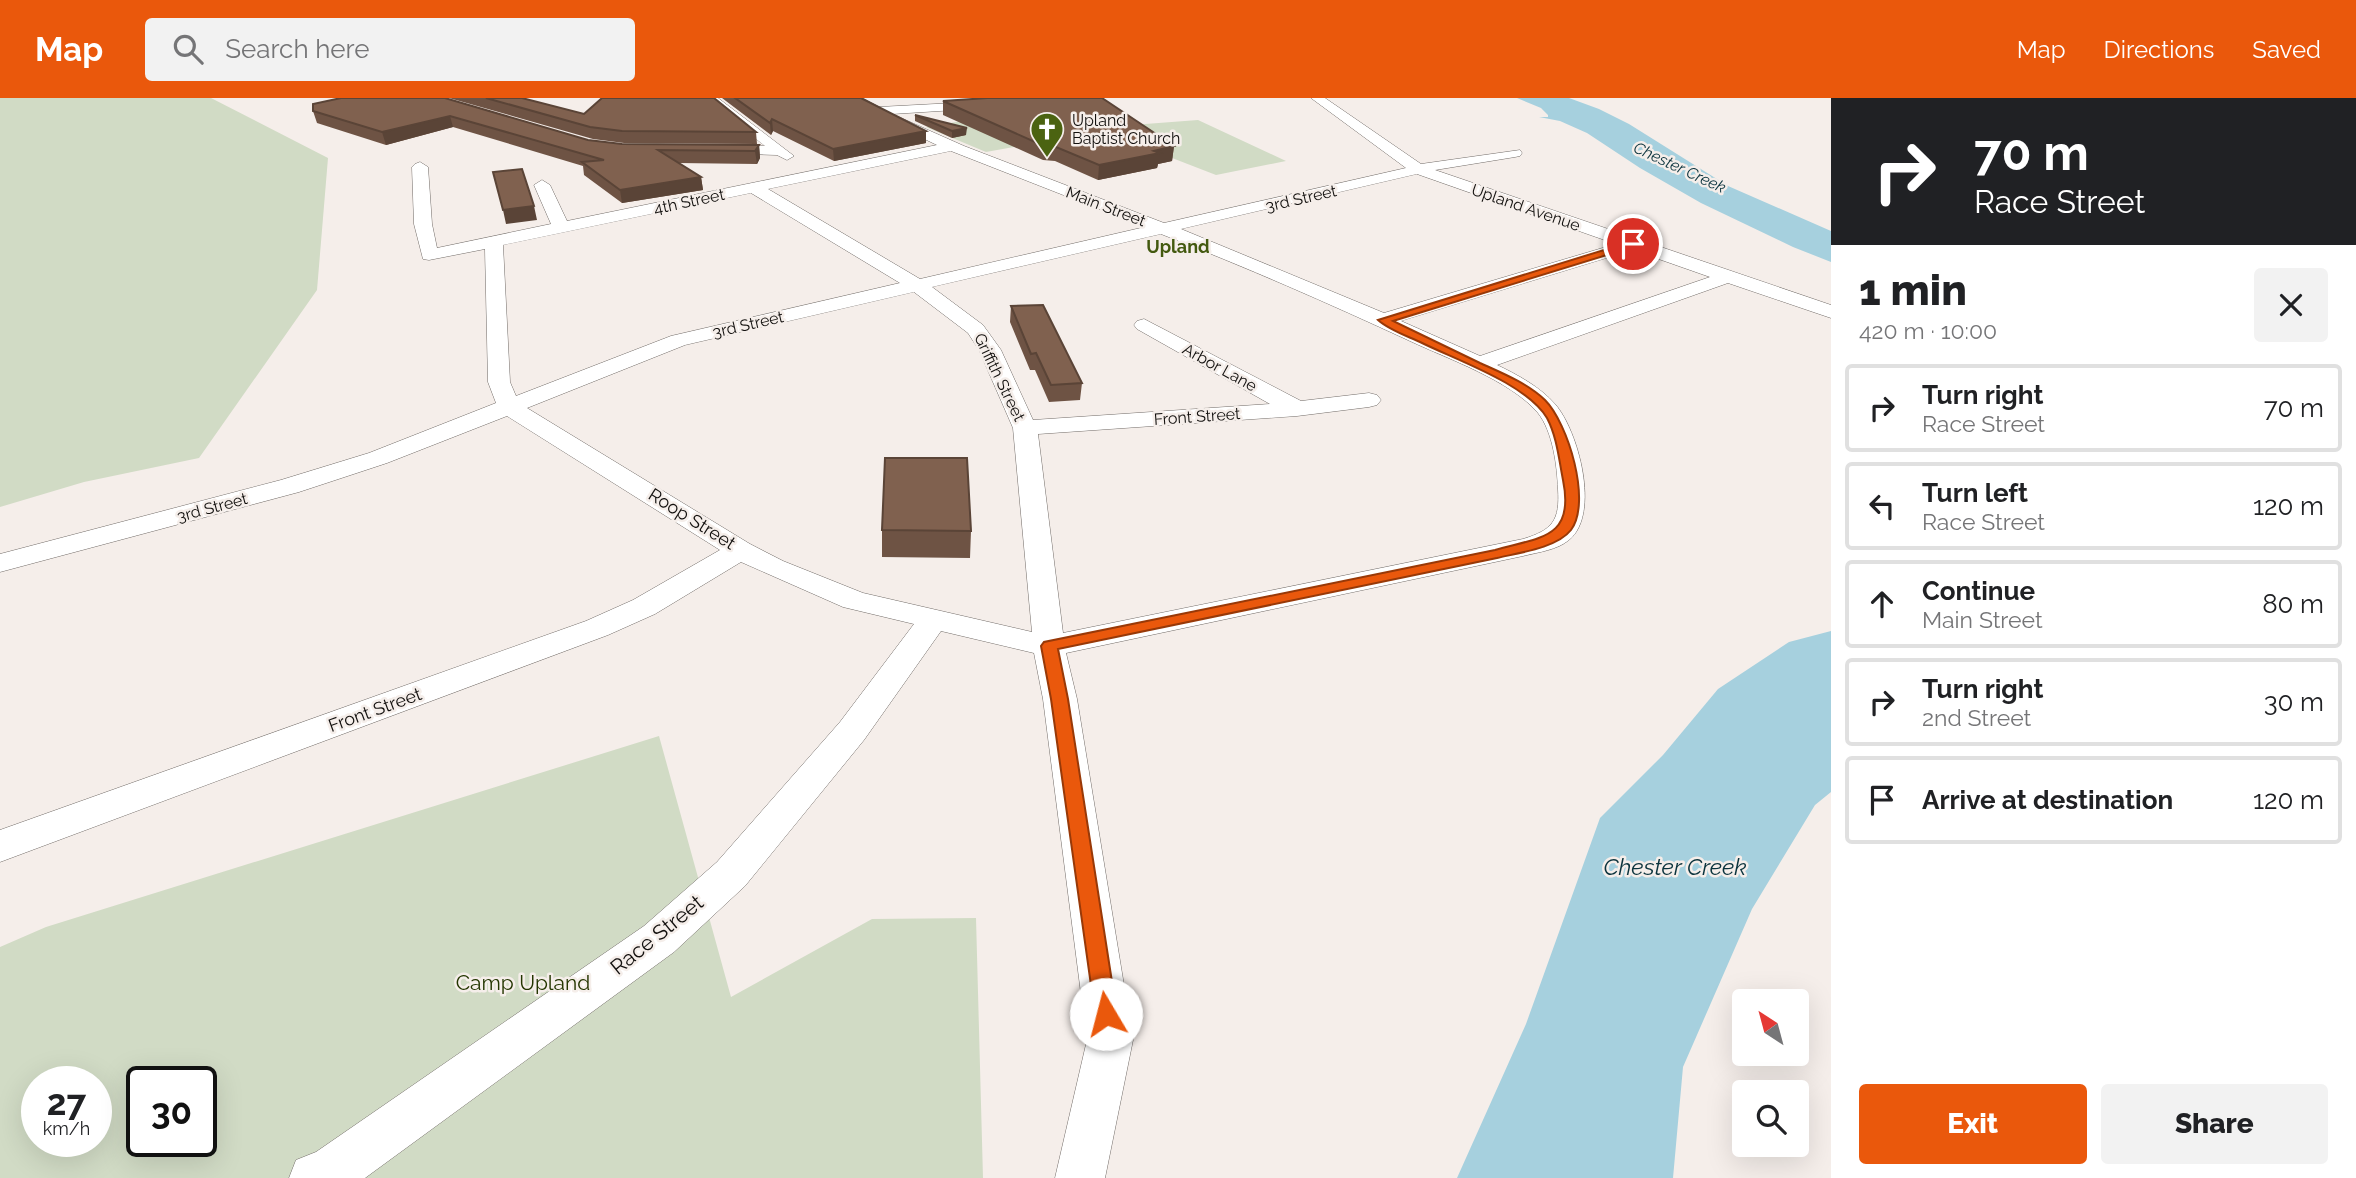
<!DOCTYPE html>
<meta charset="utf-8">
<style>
:root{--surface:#fff;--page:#f2f2f2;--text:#202124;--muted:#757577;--line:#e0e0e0;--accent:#ea580c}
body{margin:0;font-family:Raleway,sans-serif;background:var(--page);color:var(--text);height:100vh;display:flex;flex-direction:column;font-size:26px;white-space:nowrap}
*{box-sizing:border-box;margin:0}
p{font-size:23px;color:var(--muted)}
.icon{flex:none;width:38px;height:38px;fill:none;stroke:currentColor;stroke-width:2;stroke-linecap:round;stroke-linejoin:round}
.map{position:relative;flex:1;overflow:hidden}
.sheet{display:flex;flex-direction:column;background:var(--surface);width:525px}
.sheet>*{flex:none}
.guide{background:#202124;color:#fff;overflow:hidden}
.needle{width:46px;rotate:324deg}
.controls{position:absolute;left:1732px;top:891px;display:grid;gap:14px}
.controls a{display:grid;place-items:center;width:77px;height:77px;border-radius:7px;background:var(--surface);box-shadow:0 7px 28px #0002;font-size:35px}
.speed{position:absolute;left:21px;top:968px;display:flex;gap:14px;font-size:35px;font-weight:700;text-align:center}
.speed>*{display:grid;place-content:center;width:91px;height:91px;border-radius:50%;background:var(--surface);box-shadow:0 7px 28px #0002;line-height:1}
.speed small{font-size:18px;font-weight:400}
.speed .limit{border:4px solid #111;border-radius:10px;background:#fff;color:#111}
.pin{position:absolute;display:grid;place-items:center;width:60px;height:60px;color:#fff;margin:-30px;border:4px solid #fff;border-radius:50%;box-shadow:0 2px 7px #0007}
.me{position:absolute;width:77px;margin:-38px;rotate:352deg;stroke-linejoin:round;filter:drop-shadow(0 0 5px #0008)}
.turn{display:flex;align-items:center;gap:24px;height:147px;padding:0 28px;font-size:32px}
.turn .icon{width:91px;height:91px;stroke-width:2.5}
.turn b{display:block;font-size:49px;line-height:60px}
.round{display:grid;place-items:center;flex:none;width:74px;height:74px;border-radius:7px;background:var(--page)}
.headline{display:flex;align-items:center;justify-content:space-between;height:119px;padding:0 28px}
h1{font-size:42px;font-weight:800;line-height:52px}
.button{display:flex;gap:14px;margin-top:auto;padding:14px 28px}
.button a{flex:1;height:80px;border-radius:7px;background:var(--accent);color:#fff;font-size:28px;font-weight:800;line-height:80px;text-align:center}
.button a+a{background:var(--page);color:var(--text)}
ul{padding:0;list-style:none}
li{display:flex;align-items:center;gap:21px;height:88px;margin:0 14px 10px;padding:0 14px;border:4px solid var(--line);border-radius:7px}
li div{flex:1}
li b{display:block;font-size:26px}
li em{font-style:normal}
header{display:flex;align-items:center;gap:42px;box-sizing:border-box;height:98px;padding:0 35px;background:var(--accent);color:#fff}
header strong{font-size:33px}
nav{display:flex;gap:38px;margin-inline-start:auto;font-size:24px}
.search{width:490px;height:63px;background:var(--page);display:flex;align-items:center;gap:18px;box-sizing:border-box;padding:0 24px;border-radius:7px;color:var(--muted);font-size:26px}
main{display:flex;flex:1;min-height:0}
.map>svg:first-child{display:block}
.green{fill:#d1dbc5;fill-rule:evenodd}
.water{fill:#a6d0de}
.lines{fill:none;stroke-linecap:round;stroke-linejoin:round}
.street-casing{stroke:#726c68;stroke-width:1}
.street{fill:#fff;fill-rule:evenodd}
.wall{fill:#6e5344}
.shaded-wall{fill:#5a4437}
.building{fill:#80614f;stroke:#5a4437;stroke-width:2}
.route{fill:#ea580c;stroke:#983908;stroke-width:2}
.labels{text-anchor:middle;stroke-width:5;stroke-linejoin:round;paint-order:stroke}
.far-poi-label{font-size:16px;fill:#12100e;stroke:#f5eeea;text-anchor:start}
.far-water-label{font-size:16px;font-style:italic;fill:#0a333d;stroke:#f5eeea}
.far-street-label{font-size:16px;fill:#12100e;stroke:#f5eeea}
.far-quarter-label{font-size:18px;font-weight:bold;fill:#43590f;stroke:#f5eeea}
.street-label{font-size:18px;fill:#12100e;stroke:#f5eeea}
.near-street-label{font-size:21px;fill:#12100e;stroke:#f5eeea}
.near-park-label{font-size:21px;fill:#243600;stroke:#f5eeea}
.near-water-label{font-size:23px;font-style:italic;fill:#0a333d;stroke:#f5eeea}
</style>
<header>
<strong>Map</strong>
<div class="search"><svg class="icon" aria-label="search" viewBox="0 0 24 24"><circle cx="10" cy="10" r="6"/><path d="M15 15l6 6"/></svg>Search here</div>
<nav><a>Map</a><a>Directions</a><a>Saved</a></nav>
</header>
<main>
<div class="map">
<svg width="1831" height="1080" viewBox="0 0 1831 1080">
<rect width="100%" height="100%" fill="#f5eeea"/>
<!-- green -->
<path class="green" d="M 0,0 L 211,0 L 328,60 L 317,192 L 199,360 L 84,384 L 0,409 Z
M 1198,22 L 1286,63 L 1216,77 L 1154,53 L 1041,44 L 986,54 L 926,29 L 962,23 L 1027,35 Z
M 659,638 L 731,899 L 872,821 L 976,820 L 983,1080 L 0,1080 L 0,849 L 46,829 ZM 37,984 L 96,984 L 96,1043 L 37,1043 ZM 142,984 L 201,984 L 201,1043 L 142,1043 Z"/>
<!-- water -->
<path class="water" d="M 1517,0 L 1569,0 L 1599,11 L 1629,26 L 1728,88 L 1831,133 L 1831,164 L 1793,149 L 1701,105 L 1640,70 L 1587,35 L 1560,23 L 1539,19 L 1548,19 L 1548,17 L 1541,10 Z
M 1831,533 L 1831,694 L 1815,707 L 1752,811 L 1683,969 L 1673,1080 L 1457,1080 L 1526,926 L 1600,720 L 1663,657 L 1718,591 L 1789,544 Z"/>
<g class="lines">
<defs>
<path id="street" d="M 704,0 L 718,0 L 794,58 L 787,62 L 777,57 L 713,55 L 711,52 L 713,49 L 718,48 L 765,48 Z
M 846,0 L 862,0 L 879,9 L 992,3 L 993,6 L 987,10 L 892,16 L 964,48 L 1164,125 L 1406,70 L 1311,0 L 1325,0 L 1421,66 L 1520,52 L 1522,55 L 1520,58 L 1515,59 L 1435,72 L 1831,207 L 1831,220 L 1728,185 L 1497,267 C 1518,277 1540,289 1555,306 C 1578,332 1601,416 1569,442 C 1557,452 1539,454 1523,458 L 1066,555 L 1077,601 L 1133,942 L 1105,1080 L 1055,1080 L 1087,942 L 1043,601 L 1034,555 L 941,533 L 864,642 L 745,788 L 674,854 L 365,1080 L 289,1080 L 296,1062 L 316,1054 L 644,828 L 717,764 L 840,624 L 914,526 L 843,509 L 741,464 L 655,516 L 608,537 L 0,764 L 0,732 L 586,523 L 633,502 L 720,452 L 507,318 L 387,365 L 299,394 L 0,474 L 0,456 L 281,382 L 369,355 L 496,305 L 488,284 L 485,151 L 429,162 L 423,161 L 414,126 L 412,69 L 415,66 L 420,64 L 428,69 L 432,126 L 437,150 L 551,126 L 534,87 L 542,82 L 550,87 L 567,123 L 937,47 L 874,17 ZM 951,53 L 1145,129 L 920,181 L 768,91 ZM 1417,76 L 1616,146 L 1384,215 L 1181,131 ZM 751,95 L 900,185 L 671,238 L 516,298 L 510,284 L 503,147 ZM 1161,136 C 1246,169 1328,205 1410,243 C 1448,261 1510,282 1538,315 C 1553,334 1557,368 1558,391 C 1560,422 1553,432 1523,441 L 1063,535 L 1038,336 L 1297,318 L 1369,309 L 1377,307 L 1381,302 L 1377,297 L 1369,295 L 1301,303 L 1144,221 L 1137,223 L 1134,227 L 1137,231 L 1270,306 L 1033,322 L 1001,252 L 983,227 L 932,189 ZM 1633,152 L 1710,179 L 1480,258 L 1401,223 ZM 914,194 L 968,235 L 979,252 L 1013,330 L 1032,534 L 863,495 L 783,463 L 750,446 L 527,310 L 685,247 Z"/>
</defs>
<!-- street casing -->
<use href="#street" class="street-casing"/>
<!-- street -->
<use href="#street" class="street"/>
</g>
<!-- wall -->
<path class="wall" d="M 445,0 L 588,42 L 622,46 L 759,47 L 760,60 L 757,66 L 678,65 L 701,79 L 703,92 L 622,105 L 584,77 L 583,68 L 453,29 L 386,47 L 317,25 L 313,13 Z
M 449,0 L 522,0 L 584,16 L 756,34 L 757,46 L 624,45 L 593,41 Z
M 722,0 L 861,0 L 926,45 L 834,63 L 773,33 L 771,37 Z
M 943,3 L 1174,48 L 1172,63 L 1158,66 L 1157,70 L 1098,82 L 1055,63 L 1043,62 L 943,17 Z
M 915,17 L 966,37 L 952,40 L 915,23 Z
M 1011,208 L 1082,285 L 1080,302 L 1049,304 L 1035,272 L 1030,272 L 1010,224 Z
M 882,432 L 971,433 L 970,460 L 882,459 Z"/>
<!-- shaded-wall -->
<path class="shaded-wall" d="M 450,18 L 453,29 L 386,47 L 382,34 Z
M 772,21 L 773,33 L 771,37 L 770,25 Z
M 967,30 L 966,37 L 952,40 L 952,33 Z
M 926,33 L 926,45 L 834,63 L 833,51 Z
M 759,47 L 760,60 L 757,66 L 755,53 Z
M 1174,48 L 1172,63 L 1158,66 L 1157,70 L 1098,82 L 1099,67 L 1154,53 Z
M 701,79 L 703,92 L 622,105 L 620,92 Z
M 534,108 L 537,122 L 506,126 L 503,112 Z"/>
<!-- building -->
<path class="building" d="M 341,0 L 445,0 L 588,42 L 622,46 L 759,47 L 755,53 L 658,52 L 701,79 L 620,92 L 582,64 L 604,62 L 450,18 L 382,34 L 313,13 L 313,6 Z
M 486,0 L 522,0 L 584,16 L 602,0 L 714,0 L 756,34 L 622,33 L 590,29 Z
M 735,0 L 861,0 L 926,33 L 833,51 L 772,21 L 770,25 Z
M 987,0 L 1102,0 L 1174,48 L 1154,53 L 1160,55 L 1099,67 L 1056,49 L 1044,48 L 943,3 Z
M 915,17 L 967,30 L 952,33 Z
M 522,71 L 534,108 L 503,112 L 493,74 Z
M 1043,207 L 1082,285 L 1051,287 L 1036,255 L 1031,256 L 1011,208 Z
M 885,360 L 967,360 L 971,433 L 882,432 Z"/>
<!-- route -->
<path class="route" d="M 1633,143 L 1637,146 L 1636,148 L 1393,223 C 1422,237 1451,251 1480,265 C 1502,275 1527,285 1545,302 C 1568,325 1592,404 1571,432 C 1557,450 1518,455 1497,460 L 1058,551 L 1068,601 L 1117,916 L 1114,924 L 1106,927 L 1098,924 L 1095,916 L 1051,601 L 1041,548 L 1044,544 L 1495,452 C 1540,439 1575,441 1563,382 C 1559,362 1557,339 1547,320 C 1527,286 1456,262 1420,244 C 1407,238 1389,232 1378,222 Z"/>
<!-- icons -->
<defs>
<symbol id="church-pin" viewBox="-11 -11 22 30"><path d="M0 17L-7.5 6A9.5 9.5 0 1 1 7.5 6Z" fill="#4b6311" stroke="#f5eeea"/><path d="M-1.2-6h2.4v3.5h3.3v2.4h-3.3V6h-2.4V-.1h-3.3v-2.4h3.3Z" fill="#fff"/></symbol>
</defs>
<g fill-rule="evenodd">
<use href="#church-pin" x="1028" y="12" width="38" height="52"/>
</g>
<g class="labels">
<!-- far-poi labels -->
<g class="far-poi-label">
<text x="1072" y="28">Upland<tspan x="1072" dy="18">Baptist Church</tspan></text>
</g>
<!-- far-water labels -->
<g class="far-water-label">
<text transform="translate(1680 69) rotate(25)" y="6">Chester Creek</text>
</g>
<!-- far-street labels -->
<g class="far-street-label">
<text transform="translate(1301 100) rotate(-13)" y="6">3rd Street</text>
<text transform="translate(689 103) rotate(-12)" y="6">4th Street</text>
<text transform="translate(1106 108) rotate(21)" y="6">Main Street</text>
<text transform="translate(1526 109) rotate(19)" y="6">Upland Avenue</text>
<text transform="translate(748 226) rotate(-13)" y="6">3rd Street</text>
<text transform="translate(1220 269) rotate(29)" y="6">Arbor Lane</text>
<text transform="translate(1000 279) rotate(64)" y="6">Griffith Street</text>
<text transform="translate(1197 318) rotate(-4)" y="6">Front Street</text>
<text transform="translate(212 409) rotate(-15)" y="6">3rd Street</text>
</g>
<!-- far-quarter labels -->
<g class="far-quarter-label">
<text x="1178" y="155">Upland</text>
</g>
<!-- street labels -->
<g class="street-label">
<text transform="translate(692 421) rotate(32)" y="6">Roop Street</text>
<text transform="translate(375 612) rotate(-20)" y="6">Front Street</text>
</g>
<!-- near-street labels -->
<g class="near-street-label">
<text transform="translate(657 837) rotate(-39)" y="7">Race Street</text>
</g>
<!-- near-park labels -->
<g class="near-park-label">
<text x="523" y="892">Camp Upland</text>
</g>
<!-- near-water labels -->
<g class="near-water-label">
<text x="1675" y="777">Chester Creek</text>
</g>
</g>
</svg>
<div class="controls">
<a><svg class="needle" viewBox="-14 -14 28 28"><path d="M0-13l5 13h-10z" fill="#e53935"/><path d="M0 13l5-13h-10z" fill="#757577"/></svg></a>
<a><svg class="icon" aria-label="search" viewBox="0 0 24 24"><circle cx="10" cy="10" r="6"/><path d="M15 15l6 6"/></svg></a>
</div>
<div class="speed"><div>27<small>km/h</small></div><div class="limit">30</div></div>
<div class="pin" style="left:1633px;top:146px;background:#d93025"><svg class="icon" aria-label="arrive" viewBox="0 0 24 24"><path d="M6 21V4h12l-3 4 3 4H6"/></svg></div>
<svg class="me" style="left:1106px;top:916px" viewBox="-20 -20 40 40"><circle r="19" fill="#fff"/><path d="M0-13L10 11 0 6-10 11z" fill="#ea580c"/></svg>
</div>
<section class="sheet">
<div class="guide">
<div class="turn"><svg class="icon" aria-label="right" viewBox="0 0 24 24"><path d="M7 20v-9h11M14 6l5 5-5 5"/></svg><div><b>70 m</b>Race Street</div></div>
</div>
<div class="headline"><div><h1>1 min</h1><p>420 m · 10:00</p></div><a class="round"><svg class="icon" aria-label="close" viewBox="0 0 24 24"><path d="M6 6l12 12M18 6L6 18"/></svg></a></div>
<ul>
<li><svg class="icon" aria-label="right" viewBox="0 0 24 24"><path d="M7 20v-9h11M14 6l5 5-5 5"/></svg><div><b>Turn right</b><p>Race Street</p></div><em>70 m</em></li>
<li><svg class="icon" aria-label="left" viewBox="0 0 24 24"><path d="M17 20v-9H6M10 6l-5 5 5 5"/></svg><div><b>Turn left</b><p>Race Street</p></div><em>120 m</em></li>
<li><svg class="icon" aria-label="ahead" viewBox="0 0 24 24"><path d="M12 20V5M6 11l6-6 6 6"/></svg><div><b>Continue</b><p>Main Street</p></div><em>80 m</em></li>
<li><svg class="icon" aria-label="right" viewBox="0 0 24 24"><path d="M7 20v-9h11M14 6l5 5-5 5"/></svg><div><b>Turn right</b><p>2nd Street</p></div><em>30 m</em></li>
<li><svg class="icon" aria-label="arrive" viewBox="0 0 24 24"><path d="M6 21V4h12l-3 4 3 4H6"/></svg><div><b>Arrive at destination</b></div><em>120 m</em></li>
</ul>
<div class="button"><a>Exit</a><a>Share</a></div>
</section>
</main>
